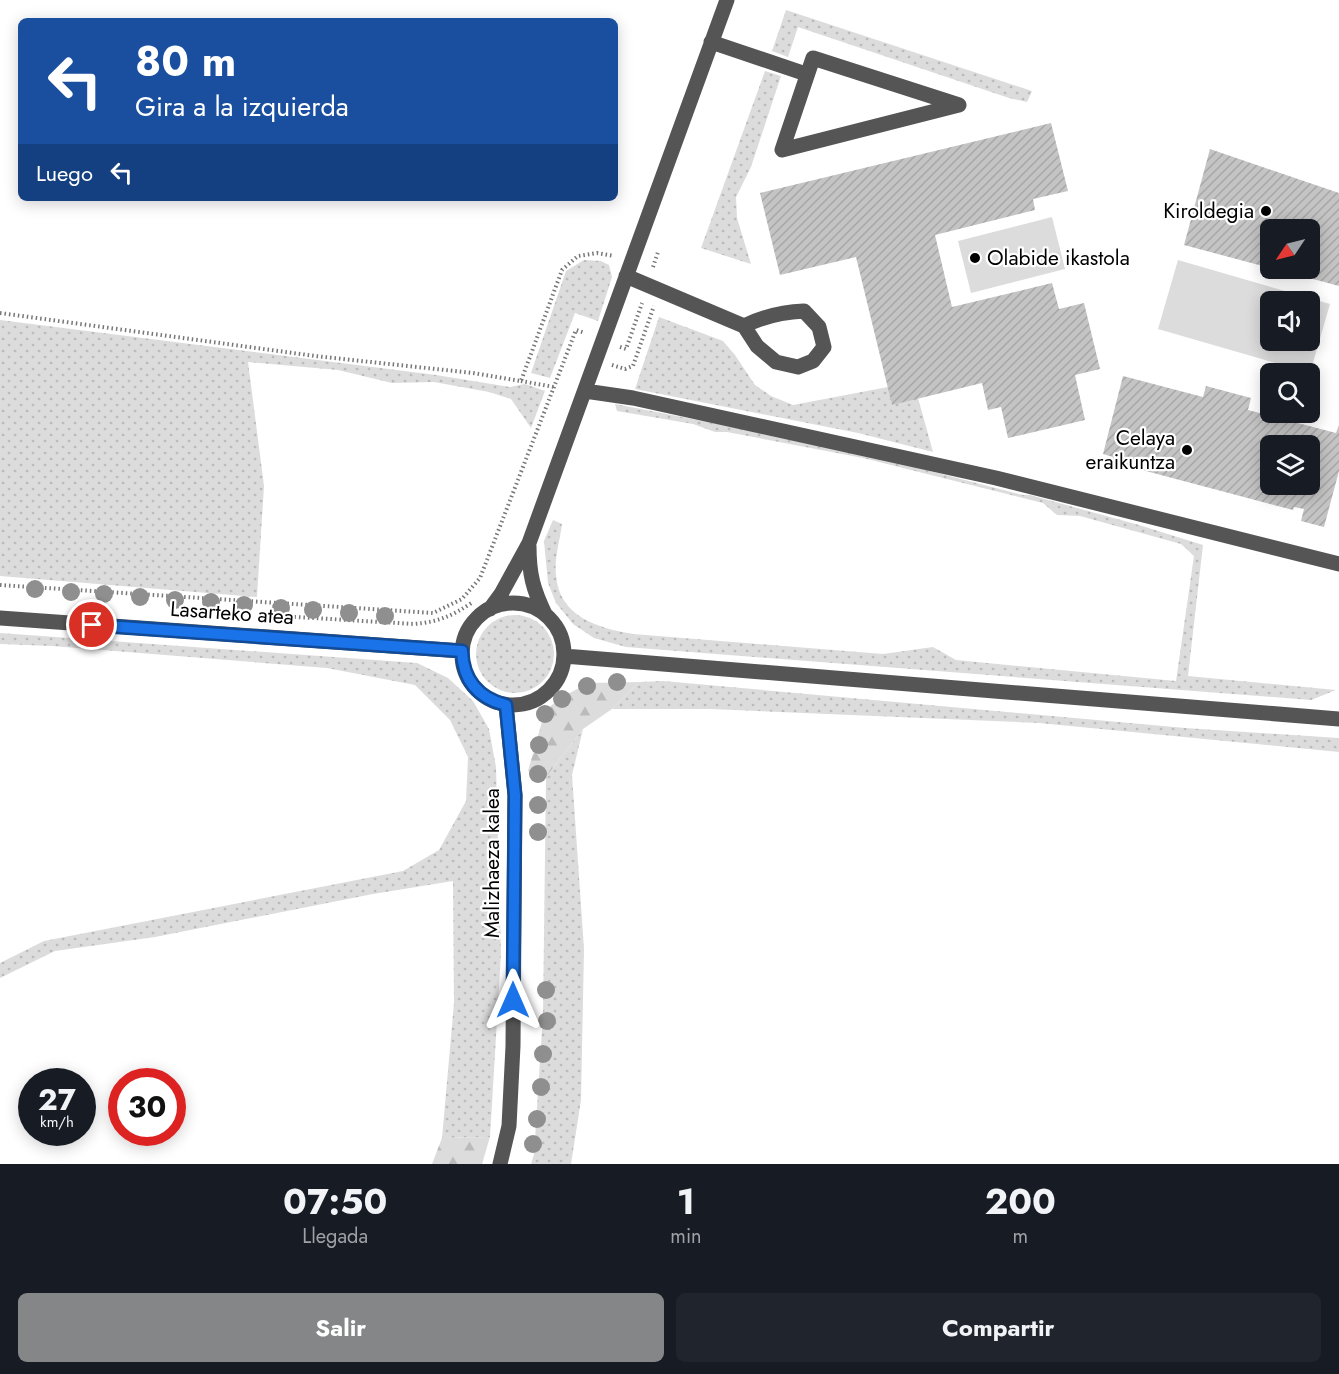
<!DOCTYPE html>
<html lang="es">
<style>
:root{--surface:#171b24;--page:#20242c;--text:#f1f3f6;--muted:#9ea1a6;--accent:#858687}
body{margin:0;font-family:Jost,sans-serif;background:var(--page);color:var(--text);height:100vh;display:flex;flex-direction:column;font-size:22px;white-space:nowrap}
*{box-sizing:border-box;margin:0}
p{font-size:20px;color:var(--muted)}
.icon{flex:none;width:33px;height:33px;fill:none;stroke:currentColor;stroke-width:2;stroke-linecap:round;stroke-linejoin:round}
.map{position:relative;height:1164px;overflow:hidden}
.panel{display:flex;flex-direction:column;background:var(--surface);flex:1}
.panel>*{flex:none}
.top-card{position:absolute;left:18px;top:18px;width:600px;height:183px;border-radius:9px;box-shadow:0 3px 15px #0003;background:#1a4fa0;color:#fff;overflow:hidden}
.needle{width:39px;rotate:235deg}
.tools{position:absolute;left:1260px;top:219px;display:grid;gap:12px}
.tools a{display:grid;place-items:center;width:60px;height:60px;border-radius:9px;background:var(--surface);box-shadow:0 3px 15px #0003;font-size:30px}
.speed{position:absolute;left:18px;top:1068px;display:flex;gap:12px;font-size:30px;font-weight:700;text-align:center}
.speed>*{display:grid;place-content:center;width:78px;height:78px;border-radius:50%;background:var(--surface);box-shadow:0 3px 15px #0003;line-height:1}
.speed small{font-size:15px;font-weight:400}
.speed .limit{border:9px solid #d22;background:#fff;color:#111}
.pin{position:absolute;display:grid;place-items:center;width:51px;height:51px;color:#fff;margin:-26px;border:3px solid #fff;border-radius:50%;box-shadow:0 2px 6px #0007}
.me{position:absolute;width:66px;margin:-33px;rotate:0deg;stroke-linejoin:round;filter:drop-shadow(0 0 4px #0008)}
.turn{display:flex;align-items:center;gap:21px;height:126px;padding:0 18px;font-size:27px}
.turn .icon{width:78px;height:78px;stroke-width:2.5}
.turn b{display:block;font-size:42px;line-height:51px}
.then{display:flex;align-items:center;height:57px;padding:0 18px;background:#0003;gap:12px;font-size:22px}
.eta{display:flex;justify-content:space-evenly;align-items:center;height:102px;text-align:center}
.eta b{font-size:36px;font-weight:700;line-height:42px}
.action{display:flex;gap:12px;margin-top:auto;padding:12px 18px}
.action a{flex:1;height:69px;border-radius:9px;background:var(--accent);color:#fff;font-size:24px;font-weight:700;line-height:69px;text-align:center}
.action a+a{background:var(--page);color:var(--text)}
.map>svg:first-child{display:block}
.green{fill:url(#green-dots)}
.forest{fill:url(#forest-firs)}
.pitch{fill:#dcdcdc;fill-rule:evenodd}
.building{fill:url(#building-hatch);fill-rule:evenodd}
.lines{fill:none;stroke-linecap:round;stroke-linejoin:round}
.path{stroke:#777;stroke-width:4;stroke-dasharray:1.5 3;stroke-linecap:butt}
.minor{stroke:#555;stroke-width:15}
.tree{fill:#8f8f8f}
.route-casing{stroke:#114b97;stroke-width:15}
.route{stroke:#1a73e8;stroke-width:10}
.poi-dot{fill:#000;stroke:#fff;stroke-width:2}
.labels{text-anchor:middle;stroke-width:4.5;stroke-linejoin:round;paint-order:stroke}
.poi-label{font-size:21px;fill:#000;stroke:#fff;text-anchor:end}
.street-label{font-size:21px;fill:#000;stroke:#fff}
</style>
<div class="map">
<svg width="1339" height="1164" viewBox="0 0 1339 1164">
<defs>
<pattern id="green-dots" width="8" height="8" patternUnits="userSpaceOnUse" patternTransform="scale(1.5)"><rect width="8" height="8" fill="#dcdcdc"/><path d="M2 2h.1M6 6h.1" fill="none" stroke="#bbb" stroke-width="1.8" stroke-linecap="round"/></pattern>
<pattern id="forest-firs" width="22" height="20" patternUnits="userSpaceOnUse" patternTransform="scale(1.5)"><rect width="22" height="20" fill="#dcdcdc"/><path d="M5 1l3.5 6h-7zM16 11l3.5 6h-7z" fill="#bbb"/></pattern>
<pattern id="building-hatch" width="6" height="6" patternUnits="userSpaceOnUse" patternTransform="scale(1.5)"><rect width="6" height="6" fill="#c4c4c4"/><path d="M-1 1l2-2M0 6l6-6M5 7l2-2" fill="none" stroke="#a7a7a7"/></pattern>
</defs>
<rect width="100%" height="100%" fill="#fff"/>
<!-- green -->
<path class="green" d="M 786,10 L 1032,91 L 1027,102 L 1009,98 L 798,27 L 788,57 L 772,51 Z
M 765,71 L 781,76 L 751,167 L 736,197 L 737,218 L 751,264 L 701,248 Z
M 584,260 L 601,261 L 609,265 L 612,277 L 598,321 L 575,313 L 550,378 L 531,373 L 566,271 Z
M 659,317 L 723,341 L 735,355 L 755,385 L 771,396 L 793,405 L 888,387 L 892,404 L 918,398 L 933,452 L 858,433 L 635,389 Z
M 0,320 L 436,375 L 510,387 L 525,384 L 545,391 L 531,428 L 511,399 L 489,392 L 434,382 L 392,383 L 338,370 L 248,362 L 264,486 L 257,597 L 0,576 Z
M 615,404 L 833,446 L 1023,495 L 1030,495 L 1139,525 L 1203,545 L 1188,676 L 1336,690 L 1311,700 L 626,647 L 594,638 L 573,624 L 556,603 L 548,583 L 544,541 L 553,520 L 562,524 C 560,540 554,559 556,575 C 559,617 598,628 633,634 L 883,654 L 933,647 L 956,660 L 1176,681 L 1194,556 L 1181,544 L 1080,516 L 1057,515 L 1043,503 L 863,458 L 727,432 L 715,432 L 693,424 L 617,411 Z
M476 654a39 39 0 1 1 78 0a39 39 0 1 1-78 0Z
M 0,633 L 417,663 L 448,678 L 473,701 L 489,729 L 496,767 L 501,953 L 490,1137 L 442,1138 L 454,1003 L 453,881 L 373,894 L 155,937 L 55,951 L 0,978 L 0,963 L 44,941 L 403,871 L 439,850 L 466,801 L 468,757 L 450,720 L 415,685 L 327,668 L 52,646 L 0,644 Z
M 663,681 L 1185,728 L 1339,738 L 1339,752 L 1039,723 L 711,709 L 612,709 L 639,682 Z
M 583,729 L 572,775 L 584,949 L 581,1100 L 571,1164 L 531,1164 L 534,1154 L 543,1014 L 546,777 Z"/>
<!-- forest -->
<path class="forest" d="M 639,682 L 612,709 L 583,729 L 546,777 L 528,771 L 545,711 L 560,698 L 589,683 Z
M 490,1137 L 482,1164 L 432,1164 L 442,1138 Z"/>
<!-- pitch -->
<path class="pitch" d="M 1052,217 L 1065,269 L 971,293 L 958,241 Z
M 1178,260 L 1330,304 L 1310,373 L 1158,329 ZM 1270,302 L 1310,302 L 1310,340 L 1270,340 Z"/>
<!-- building -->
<path class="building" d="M 1051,123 L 1068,191 L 1033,199 L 1035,210 L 935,235 L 952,307 L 1052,283 L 1059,309 L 1084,303 L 1100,369 L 1075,375 L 1085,420 L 1008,438 L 1001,407 L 988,410 L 982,383 L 892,405 L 856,257 L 780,275 L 760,193 Z
M 1210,149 L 1339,193 L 1339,286 L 1276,269 L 1310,268 L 1310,230 L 1270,230 L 1270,268 L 1184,245 Z
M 1123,376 L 1203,397 L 1206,386 L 1251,398 L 1248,410 L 1336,433 L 1339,425 L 1339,471 L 1324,527 L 1301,521 L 1304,509 L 1294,507 L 1293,510 L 1112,462 L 1113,457 L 1103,454 ZM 1270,446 L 1310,446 L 1310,484 L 1270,484 Z"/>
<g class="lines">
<!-- path -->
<path class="path" d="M 653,267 L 658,252
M 0,313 L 315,356 L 473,373 L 521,381 L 562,270 L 578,256 L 597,253 L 614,256
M 620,347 L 626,349 L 642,303
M 612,365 L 625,369 L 633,366 L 654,306
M 521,381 L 554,387
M 0,585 L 433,613 L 462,599 L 480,578 L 576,330 L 585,333
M 263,615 L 414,624 C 438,622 452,616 473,602"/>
<!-- minor -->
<path class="minor" d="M 711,42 L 806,74
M 813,58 L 959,105 L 782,150 Z
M 626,276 L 744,326 L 757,346 L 776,362 L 798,367 L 813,361 L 824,347 L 819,327 L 804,311 C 782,312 764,316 744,326
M 585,391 L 633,398 L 996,478 L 1339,564
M 529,546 C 529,574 533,589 545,614
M462 654a51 51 0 1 1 102 0a51 51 0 1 1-102 0Z
M 490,609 L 501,594 L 529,543 L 727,0
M 0,618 L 462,651
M 564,656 L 1339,719
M 500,1164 L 509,1126 L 513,1046 L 515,795 L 506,705"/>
</g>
<!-- trees -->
<g class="tree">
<circle cx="35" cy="589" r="9"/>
<circle cx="71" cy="592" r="9"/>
<circle cx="104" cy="594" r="9"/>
<circle cx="140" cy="597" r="9"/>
<circle cx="175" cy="600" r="9"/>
<circle cx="211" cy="602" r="9"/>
<circle cx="244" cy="605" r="9"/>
<circle cx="281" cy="608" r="9"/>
<circle cx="313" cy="610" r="9"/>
<circle cx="349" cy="613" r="9"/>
<circle cx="385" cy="616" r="9"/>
<circle cx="617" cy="682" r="9"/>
<circle cx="587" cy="686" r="9"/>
<circle cx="562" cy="699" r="9"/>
<circle cx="545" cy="714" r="9"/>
<circle cx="539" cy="745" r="9"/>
<circle cx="538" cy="774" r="9"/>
<circle cx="538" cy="805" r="9"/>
<circle cx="538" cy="832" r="9"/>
<circle cx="546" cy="990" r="9"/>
<circle cx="547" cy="1021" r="9"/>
<circle cx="543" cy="1054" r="9"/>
<circle cx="541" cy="1087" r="9"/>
<circle cx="537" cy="1119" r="9"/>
<circle cx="533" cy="1144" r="9"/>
</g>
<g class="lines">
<defs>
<path id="route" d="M 92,625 L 462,651 C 463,680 478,698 506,705 L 515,795 L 513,1000"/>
</defs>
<!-- route casing -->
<use href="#route" class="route-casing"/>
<!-- route -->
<use href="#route" class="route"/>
</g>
<!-- markers -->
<g class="poi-dot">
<circle cx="1266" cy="211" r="6"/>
<circle cx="975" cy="258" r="6"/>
<circle cx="1187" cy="450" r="6"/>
</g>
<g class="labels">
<!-- poi labels -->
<g class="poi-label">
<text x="1254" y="218">Kiroldegia</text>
<text x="987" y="265" text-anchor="start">Olabide ikastola</text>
<text x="1175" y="445">Celaya<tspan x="1175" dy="24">eraikuntza</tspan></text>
</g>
<!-- street labels -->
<g class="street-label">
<text transform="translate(232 613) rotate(4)" y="7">Lasarteko atea</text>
<text transform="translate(492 863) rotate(-90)" y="7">Malizhaeza kalea</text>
</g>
</g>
</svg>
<div class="tools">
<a><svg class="needle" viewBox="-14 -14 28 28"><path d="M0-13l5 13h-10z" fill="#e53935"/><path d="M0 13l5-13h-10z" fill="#9ea1a6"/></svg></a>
<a><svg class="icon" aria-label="sound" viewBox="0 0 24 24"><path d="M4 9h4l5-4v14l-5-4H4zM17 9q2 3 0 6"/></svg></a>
<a><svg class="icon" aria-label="search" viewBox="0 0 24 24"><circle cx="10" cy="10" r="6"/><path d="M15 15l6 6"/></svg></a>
<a><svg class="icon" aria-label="layers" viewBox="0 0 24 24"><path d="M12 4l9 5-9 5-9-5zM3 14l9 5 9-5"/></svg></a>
</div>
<div class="speed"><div>27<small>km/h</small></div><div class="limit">30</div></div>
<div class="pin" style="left:92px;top:625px;background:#d93025"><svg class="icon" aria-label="arrive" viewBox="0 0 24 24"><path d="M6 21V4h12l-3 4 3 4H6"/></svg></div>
<svg class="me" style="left:513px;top:1000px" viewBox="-20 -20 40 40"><path d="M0-17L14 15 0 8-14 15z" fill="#1a73e8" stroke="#fff" stroke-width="4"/></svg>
<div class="top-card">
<div class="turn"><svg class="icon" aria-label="left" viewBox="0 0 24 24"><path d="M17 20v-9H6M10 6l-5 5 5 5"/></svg><div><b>80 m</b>Gira a la izquierda</div></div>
<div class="then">Luego<svg class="icon" aria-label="left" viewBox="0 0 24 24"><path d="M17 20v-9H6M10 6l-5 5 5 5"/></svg></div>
</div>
</div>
<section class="panel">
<div class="eta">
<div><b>07:50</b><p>Llegada</p></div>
<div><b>1</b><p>min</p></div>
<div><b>200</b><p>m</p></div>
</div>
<div class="action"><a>Salir</a><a>Compartir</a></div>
</section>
